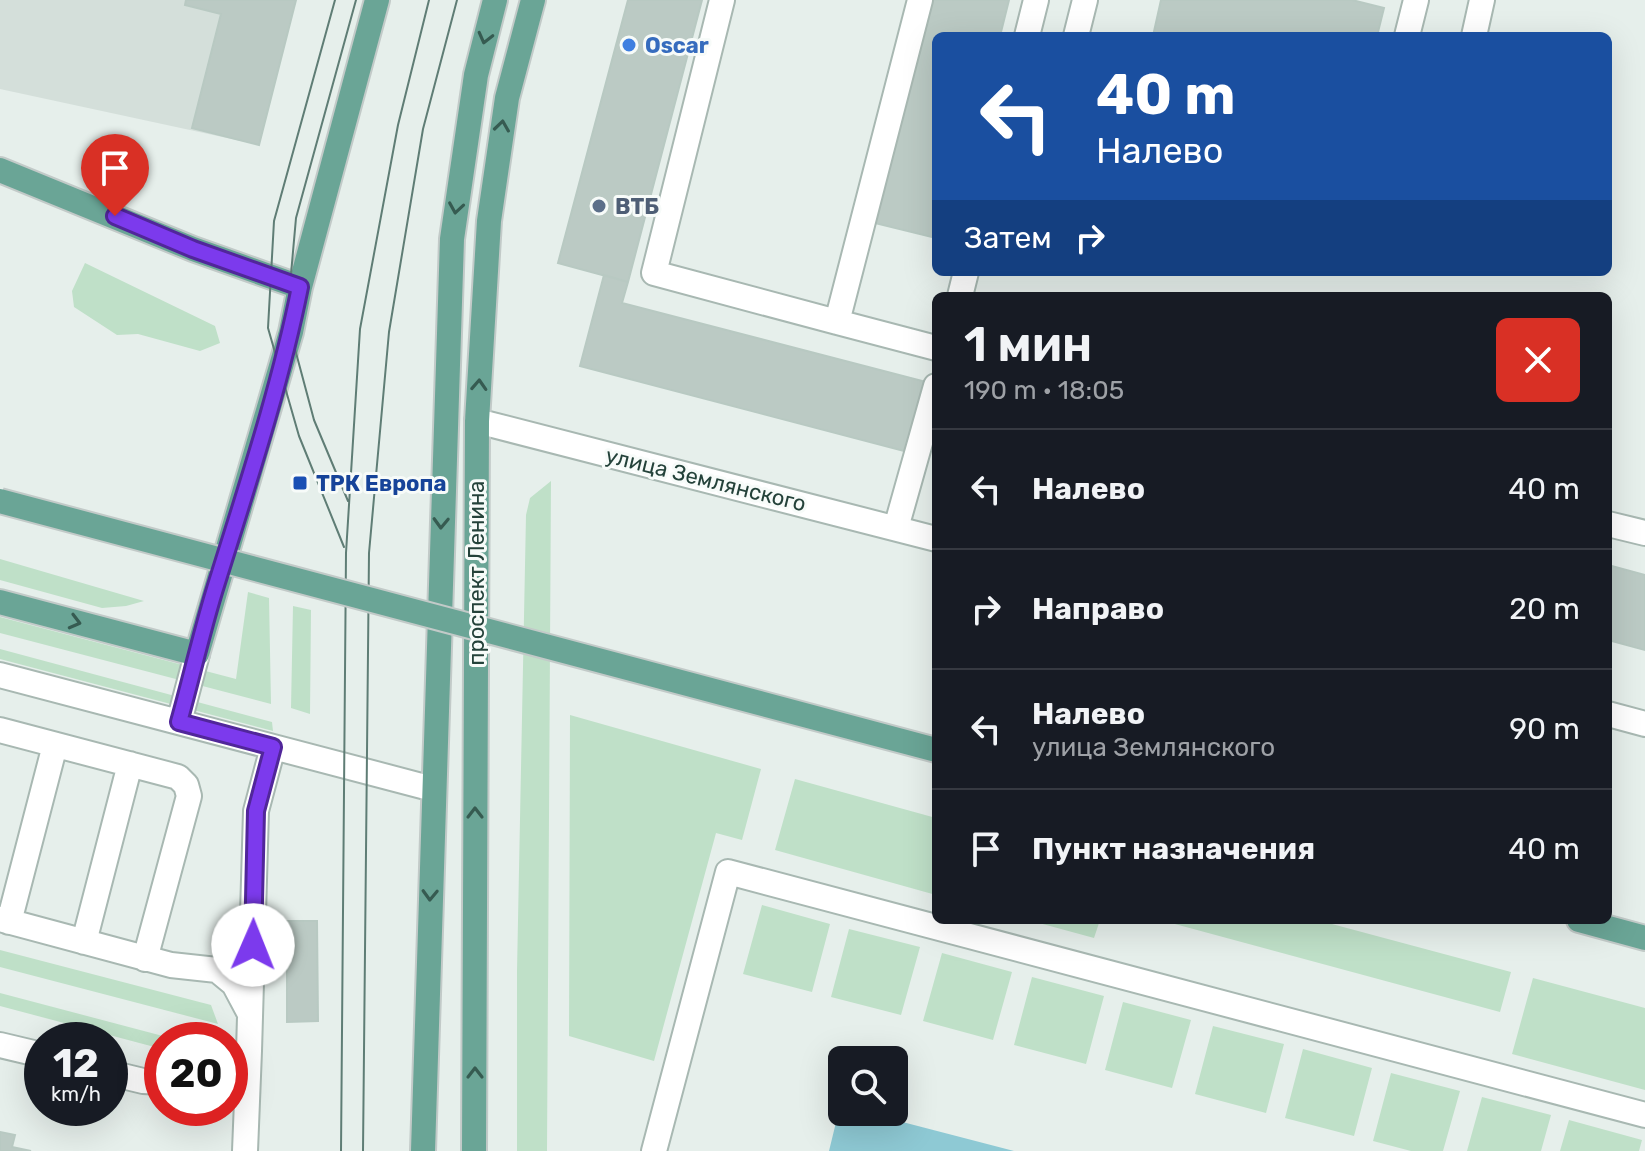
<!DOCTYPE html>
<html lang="ru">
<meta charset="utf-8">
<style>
:root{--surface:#171b24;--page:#242831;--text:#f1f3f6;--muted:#9ea1a6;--line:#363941}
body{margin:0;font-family:Rubik,sans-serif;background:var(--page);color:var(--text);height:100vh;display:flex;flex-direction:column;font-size:30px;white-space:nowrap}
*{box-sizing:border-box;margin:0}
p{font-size:26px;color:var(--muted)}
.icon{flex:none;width:44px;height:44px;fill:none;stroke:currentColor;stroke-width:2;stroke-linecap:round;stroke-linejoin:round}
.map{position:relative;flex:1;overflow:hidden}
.drawer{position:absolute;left:932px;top:292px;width:680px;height:632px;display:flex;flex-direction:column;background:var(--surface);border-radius:12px;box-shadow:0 8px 32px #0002}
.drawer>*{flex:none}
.banner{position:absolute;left:932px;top:32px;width:680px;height:244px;border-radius:12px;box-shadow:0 8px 32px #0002;background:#1a4fa0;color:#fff;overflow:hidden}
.controls{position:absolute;left:828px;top:1046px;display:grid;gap:16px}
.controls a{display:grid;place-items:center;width:80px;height:80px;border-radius:12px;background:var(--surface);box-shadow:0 8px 32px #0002;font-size:40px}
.speed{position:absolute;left:24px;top:1022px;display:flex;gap:16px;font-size:40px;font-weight:700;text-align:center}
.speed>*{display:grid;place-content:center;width:104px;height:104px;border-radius:50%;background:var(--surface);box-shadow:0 8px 32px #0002;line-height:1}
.speed small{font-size:20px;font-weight:400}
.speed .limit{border:12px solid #d22;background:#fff;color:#111}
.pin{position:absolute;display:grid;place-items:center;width:68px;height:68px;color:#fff;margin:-82px -34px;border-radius:50% 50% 50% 0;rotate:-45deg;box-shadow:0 0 8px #0007}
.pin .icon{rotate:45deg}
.me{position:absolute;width:88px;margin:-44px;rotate:1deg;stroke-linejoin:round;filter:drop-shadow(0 0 6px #0008)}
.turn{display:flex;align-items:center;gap:28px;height:168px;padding:0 32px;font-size:36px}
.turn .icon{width:104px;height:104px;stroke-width:2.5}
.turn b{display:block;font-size:56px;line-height:68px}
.then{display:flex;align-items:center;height:76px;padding:0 32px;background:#0003;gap:16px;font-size:30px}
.round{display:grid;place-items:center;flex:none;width:84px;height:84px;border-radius:12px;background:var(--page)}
.headline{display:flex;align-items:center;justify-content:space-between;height:136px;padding:0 32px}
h1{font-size:48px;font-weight:600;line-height:60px}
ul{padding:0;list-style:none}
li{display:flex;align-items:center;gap:24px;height:120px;padding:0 32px;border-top:2px solid var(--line)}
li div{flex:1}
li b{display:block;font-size:30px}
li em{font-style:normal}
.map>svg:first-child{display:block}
.built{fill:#d4dfda}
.green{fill:#bfe0c8}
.water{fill:#8ec9d4}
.building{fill:#bbcac4;stroke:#b8c9c2;stroke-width:2}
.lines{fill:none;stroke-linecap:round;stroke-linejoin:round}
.minor-casing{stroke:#a8b8b2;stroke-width:28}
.major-casing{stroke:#c2cac8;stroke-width:28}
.minor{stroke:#fff;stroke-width:24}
.major{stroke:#6aa596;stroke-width:24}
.tram{stroke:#5f7d75;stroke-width:2}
.major-bridge-casing{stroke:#c2cac8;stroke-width:28;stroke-linecap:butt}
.major-bridge{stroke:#6aa596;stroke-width:24}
.oneway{stroke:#365b51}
.route-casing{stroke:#51269a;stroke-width:20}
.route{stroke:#7c3aed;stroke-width:14}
.shop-dot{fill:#3f7fe0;stroke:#f7fbf9;stroke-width:3}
.service-dot{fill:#5c6f8a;stroke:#f7fbf9;stroke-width:3}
.transit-dot{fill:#1a4fb4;stroke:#f7fbf9;stroke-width:3}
.labels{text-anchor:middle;stroke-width:6;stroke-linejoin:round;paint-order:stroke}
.shop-label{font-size:22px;font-weight:bold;fill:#366cbe;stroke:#f7fbf9;text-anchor:start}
.service-label{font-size:22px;font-weight:bold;fill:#4e5e75;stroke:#f7fbf9;text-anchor:start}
.street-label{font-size:22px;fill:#24423a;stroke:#f7fbf9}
.transit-label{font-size:22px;font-weight:bold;fill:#164399;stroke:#f7fbf9;text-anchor:start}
</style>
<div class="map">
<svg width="1645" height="1151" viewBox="0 0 1645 1151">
<rect width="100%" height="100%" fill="#e6efeb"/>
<!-- built -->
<path class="built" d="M 0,0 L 296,0 L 259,145 L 0,89 Z"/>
<!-- green -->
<path class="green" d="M 85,263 L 215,326 L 220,343 L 200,351 L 138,334 L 117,335 L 74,307 L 72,291 Z
M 551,481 L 547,1151 L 517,1151 L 517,971 L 526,515 L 530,498 Z
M 0,559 L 144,601 L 126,606 L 102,608 L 0,580 Z
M 248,592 L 269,598 L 271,704 L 0,633 L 0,617 L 236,679 Z
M 293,606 L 311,610 L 310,714 L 291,708 Z
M 0,649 L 272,722 L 273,731 L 0,659 Z
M 570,715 L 761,769 L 742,840 L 716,833 L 654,1061 L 569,1036 Z
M 795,779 L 936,818 L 936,895 L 775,850 Z
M 762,905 L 830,924 L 812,992 L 743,974 Z
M 1028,920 L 1100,920 L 1094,938 Z
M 1160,920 L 1317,920 L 1511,972 L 1500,1012 Z
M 849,929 L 920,947 L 901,1015 L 831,997 Z
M 0,950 L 211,1005 L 218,1024 L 0,967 Z
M 942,953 L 1012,972 L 993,1040 L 923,1021 Z
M 1032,977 L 1104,996 L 1086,1064 L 1014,1045 Z
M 1533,978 L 1645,1008 L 1645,1090 L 1512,1054 Z
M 0,993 L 178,1040 L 162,1040 L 162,1049 L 0,1006 Z
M 1123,1002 L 1191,1020 L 1172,1088 L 1105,1070 Z
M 1213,1026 L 1284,1044 L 1266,1113 L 1195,1094 Z
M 1303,1049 L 1372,1068 L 1354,1136 L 1285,1118 Z
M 1391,1073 L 1460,1091 L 1443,1151 L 1411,1151 L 1373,1141 Z
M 1482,1097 L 1551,1115 L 1541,1151 L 1467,1151 Z
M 1569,1120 L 1642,1140 L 1639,1151 L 1560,1151 Z"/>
<!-- water -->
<path class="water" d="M 840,1106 L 842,1107 L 842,1112 L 864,1112 L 1014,1151 L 829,1151 Z"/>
<!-- building -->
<path class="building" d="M 186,0 L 296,0 L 259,145 L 192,128 L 221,14 L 185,5 Z
M 628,0 L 702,0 L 628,282 L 558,263 Z
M 932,0 L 1009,0 L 1000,36 L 936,36 L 936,238 L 875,223 Z
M 1161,0 L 1352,0 L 1384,8 L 1377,36 L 1153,36 Z
M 604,275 L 628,282 L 622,303 L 926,382 L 908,452 L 580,366 Z
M 1608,565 L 1645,575 L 1645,650 L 1608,640 Z
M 287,921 L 317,921 L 318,1021 L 287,1022 Z
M 0,1132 L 15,1135 L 12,1147 L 31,1151 L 0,1151 Z"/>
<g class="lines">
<defs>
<path id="minor" d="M 722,0 L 654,273 L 837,322
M 920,0 L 837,322 L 936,348
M 1027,36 L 1036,0
M 1076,36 L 1085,0
M 1407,36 L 1416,0
M 1474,36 L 1482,0
M 960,296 L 966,272
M 477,421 L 936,539
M 1608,524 L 1645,533
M 896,528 L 936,386
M 0,675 L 433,789
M 1608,714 L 1645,724
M 179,722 L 197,654
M 0,730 L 178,777 L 186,785 L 189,796 L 145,959
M 0,919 L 171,965 L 217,970 L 234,984 L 250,1014
M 9,922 L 55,745
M 84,942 L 130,764
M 0,1045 L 42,1055
M 110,1073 L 143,1081 L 162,1082
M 230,1075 L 244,1063 L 249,1051 L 256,811 L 273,747
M 245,1151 L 249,1051
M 654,1151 L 728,872 L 1645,1115"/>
<path id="major" d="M 0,170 L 193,249 L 300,287
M 0,602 L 197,654 L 291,332 L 300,287 L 377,0
M 1579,920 L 1645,938
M 423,1151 L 452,239 L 476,75 L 495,0
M 474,1151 L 477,421 L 489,221 L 507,98 L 533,0"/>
</defs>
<!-- minor casing -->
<use href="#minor" class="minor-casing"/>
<!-- major casing -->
<use href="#major" class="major-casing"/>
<!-- minor -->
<use href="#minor" class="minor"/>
<!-- major -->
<use href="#major" class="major"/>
<!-- tram -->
<path class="tram" d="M 335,0 L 274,221 L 268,328 L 299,436 L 344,547
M 348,501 L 314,420 L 287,319 L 296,218 L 356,0
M 341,1151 L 346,553 L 360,329 L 398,125 L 429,0
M 363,1151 L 369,553 L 389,332 L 423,129 L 457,0"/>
<defs>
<path id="major-bridge" d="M 0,501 L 936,750"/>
</defs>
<!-- major-bridge casing -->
<use href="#major-bridge" class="major-bridge-casing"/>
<!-- major-bridge -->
<use href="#major-bridge" class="major-bridge"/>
</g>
<!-- one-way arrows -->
<defs><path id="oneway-chevron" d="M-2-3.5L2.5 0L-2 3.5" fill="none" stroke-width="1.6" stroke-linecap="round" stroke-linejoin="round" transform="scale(2)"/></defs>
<g class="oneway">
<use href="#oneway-chevron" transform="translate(485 38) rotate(104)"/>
<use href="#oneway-chevron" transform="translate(502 126) rotate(-82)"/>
<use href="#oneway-chevron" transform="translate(456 208) rotate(99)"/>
<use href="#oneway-chevron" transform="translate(479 385) rotate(-87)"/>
<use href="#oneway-chevron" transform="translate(441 523) rotate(92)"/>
<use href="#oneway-chevron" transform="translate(75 622) rotate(15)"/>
<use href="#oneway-chevron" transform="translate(475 813) rotate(-90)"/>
<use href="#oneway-chevron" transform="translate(430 895) rotate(92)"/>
<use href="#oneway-chevron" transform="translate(475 1073) rotate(-90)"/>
</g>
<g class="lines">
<defs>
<path id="route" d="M 115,216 L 193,249 L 300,287 C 279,391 245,492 214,592 C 201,635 191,679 179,722 L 273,747 L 256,811 L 253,945"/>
</defs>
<!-- route casing -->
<use href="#route" class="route-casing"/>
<!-- route -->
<use href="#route" class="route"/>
</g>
<!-- markers -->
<circle class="shop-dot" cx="629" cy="45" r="8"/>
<circle class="service-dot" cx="599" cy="206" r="8"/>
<rect class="transit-dot" x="292" y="475" width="16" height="16" rx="4"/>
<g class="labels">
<!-- shop labels -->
<g class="shop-label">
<text x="645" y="53">Oscar</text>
</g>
<!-- service labels -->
<g class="service-label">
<text x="615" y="214">ВТБ</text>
</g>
<!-- street labels -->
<g class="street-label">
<text transform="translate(706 479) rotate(14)" y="8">улица Землянского</text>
<text transform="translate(476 573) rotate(-90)" y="8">проспект Ленина</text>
</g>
<!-- transit labels -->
<g class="transit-label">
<text x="316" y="491">ТРК Европа</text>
</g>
</g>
</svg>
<div class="controls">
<a><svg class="icon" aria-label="search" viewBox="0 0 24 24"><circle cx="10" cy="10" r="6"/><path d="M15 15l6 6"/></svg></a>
</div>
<div class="speed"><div>12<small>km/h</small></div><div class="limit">20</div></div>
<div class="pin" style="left:115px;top:216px;background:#d93025"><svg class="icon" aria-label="arrive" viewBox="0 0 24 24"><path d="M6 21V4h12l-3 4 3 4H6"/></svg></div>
<svg class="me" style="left:253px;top:945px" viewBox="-20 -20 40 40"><circle r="19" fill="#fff"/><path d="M0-13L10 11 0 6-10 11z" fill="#7c3aed"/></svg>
<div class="banner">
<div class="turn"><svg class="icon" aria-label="left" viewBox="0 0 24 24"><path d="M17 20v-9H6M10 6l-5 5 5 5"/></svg><div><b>40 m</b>Налево</div></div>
<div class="then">Затем<svg class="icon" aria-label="right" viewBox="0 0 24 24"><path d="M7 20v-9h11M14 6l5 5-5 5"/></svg></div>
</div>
<section class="drawer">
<div class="headline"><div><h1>1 мин</h1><p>190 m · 18:05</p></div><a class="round" style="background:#d93025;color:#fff"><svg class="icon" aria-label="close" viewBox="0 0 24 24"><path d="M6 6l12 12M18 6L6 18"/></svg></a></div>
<ul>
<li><svg class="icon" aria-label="left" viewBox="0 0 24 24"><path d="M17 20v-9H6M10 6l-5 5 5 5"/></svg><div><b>Налево</b></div><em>40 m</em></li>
<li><svg class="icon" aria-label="right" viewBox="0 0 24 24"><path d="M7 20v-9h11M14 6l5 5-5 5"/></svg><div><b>Направо</b></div><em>20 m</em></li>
<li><svg class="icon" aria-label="left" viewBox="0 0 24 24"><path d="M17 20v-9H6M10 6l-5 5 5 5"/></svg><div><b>Налево</b><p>улица Землянского</p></div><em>90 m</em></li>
<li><svg class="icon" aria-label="arrive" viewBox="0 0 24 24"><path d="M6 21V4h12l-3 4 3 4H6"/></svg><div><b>Пункт назначения</b></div><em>40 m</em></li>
</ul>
</section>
</div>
